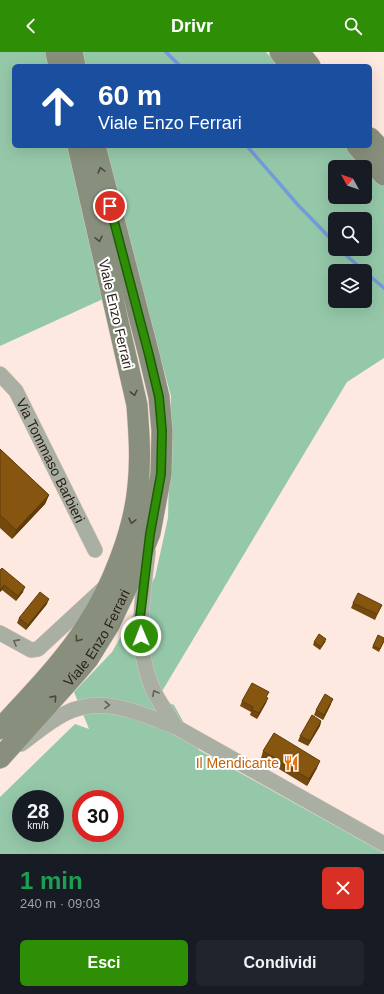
<!DOCTYPE html>
<html lang="it">
<meta charset="utf-8">
<style>
:root{--surface:#171b24;--page:#20242c;--text:#f1f3f6;--muted:#9ea1a6;--accent:#2e8f06}
body{margin:0;font-family:Arial,sans-serif;background:var(--page);color:var(--text);height:100vh;display:flex;flex-direction:column;font-size:15px;white-space:nowrap}
*{box-sizing:border-box;margin:0}
p{font-size:13px;color:var(--muted)}
.icon{flex:none;width:22px;height:22px;fill:none;stroke:currentColor;stroke-width:2;stroke-linecap:round;stroke-linejoin:round}
.map{position:relative;height:802px;overflow:hidden}
.side{display:flex;flex-direction:column;background:var(--surface);flex:1}
.side>*{flex:none}
.banner{position:absolute;left:12px;top:12px;width:360px;height:84px;border-radius:6px;box-shadow:0 4px 16px #0002;background:#1a4fa0;color:#fff;overflow:hidden}
.needle{width:26px;rotate:310deg}
.buttons{position:absolute;left:328px;top:108px;display:grid;gap:8px}
.buttons a{display:grid;place-items:center;width:44px;height:44px;border-radius:6px;background:var(--surface);box-shadow:0 4px 16px #0002;font-size:20px}
.speed{position:absolute;left:12px;top:738px;display:flex;gap:8px;font-size:20px;font-weight:700;text-align:center}
.speed>*{display:grid;place-content:center;width:52px;height:52px;border-radius:50%;background:var(--surface);box-shadow:0 4px 16px #0002;line-height:1}
.speed small{font-size:10px;font-weight:400}
.speed .limit{border:6px solid #d22;background:#fff;color:#111}
.pin{position:absolute;display:grid;place-items:center;width:34px;height:34px;color:#fff;margin:-17px;border:2px solid #fff;border-radius:50%;box-shadow:0 1px 4px #0007}
.me{position:absolute;width:44px;margin:-22px;rotate:359deg;stroke-linejoin:round;filter:drop-shadow(0 0 3px #0008)}
.turn{display:flex;align-items:center;gap:14px;height:84px;padding:0 20px;font-size:18px}
.turn .icon{width:52px;height:52px;stroke-width:2.5}
.turn b{display:block;font-size:28px;line-height:34px}
.round{display:grid;place-items:center;flex:none;width:42px;height:42px;border-radius:6px;background:var(--page)}
.overview{display:flex;align-items:center;justify-content:space-between;height:68px;padding:0 20px}
h1{font-size:24px;font-weight:700;line-height:30px;color:#1e9e55}
.cta{display:flex;gap:8px;margin-top:auto;padding:8px 20px}
.cta a{flex:1;height:46px;border-radius:6px;background:var(--accent);color:#fff;font-size:16px;font-weight:700;line-height:46px;text-align:center}
.cta a+a{background:var(--page);color:var(--text)}
header{display:flex;justify-content:space-between;align-items:center;height:52px;padding:0 20px;background:var(--accent);color:#fff;font-size:18px;font-weight:700}
.map>svg:first-child{display:block}
.green{fill:#95c8a9;fill-rule:evenodd}
.lines{fill:none;stroke-linecap:round;stroke-linejoin:round}
.stream{stroke:#749bd9;stroke-width:3.5}
.minor-casing{stroke:#d8c5bd;stroke-width:16}
.secondary-casing{stroke:#d8c5bd;stroke-width:22}
.minor{stroke:#a9afa2;stroke-width:15}
.secondary{stroke:#88907d;stroke-width:21}
.wall{fill:#73490e}
.shaded-wall{fill:#5e3c0b}
.building{fill:#865510;stroke:#5e3c0b}
.oneway{stroke:#4c473d}
.oneway2{stroke:#646058}
.route-casing{stroke:#1e5d04;stroke-width:10}
.route{stroke:#2e8f06;stroke-width:7}
.labels{text-anchor:middle;stroke-width:4;stroke-linejoin:round;paint-order:stroke}
.street-label{font-size:14px;fill:#2c201b;stroke:#fff}
.food-label{font-size:14px;fill:#c56008;stroke:#fff;text-anchor:end}
</style>
<header><svg class="icon" aria-label="back" viewBox="0 0 24 24"><path d="M15 5l-7 7 7 7"/></svg>Drivr<svg class="icon" aria-label="search" viewBox="0 0 24 24"><circle cx="10" cy="10" r="6"/><path d="M15 15l6 6"/></svg></header>
<div class="map">
<svg width="384" height="802" viewBox="0 0 384 802">
<rect width="100%" height="100%" fill="#fee9e0"/>
<!-- green -->
<path class="green" d="M 0,0 L 266,0 L 279,14 L 14,14 L 14,94 L 350,94 L 384,133 L 384,306 L 347,330 L 158,646 L 174,653 L 199,698 L 384,801 L 384,802 L 0,802 L 0,745 L 75,672 L 89,677 L 74,640 L 112,600 L 155,525 L 168,466 L 171,344 L 136,219 L 103,247 L 0,294 ZM 335,115 L 365,115 L 365,145 L 335,145 ZM 335,167 L 365,167 L 365,197 L 335,197 ZM 335,219 L 365,219 L 365,249 L 335,249 ZM 21,747 L 55,747 L 55,781 L 21,781 ZM 81,747 L 115,747 L 115,781 L 81,781 Z"/>
<g class="lines">
<!-- stream -->
<path class="stream" d="M 166,0 L 180,14
M 247,94 L 298,153 L 335,191
M 339,197 L 364,219
M 365,220 L 384,236"/>
<defs>
<g id="minor">
<path id="s1" d="M 0,322 L 16,339 L 95,498"/>
<path d="M 148,500 C 143,544 134,588 150,630 C 155,646 167,660 176,675"/>
<path d="M 0,581 L 31,598 L 38,597 L 104,536"/>
<path d="M 21,692 C 35,682 48,670 64,662 C 101,642 139,661 176,675 L 384,792"/>
</g>
<g id="secondary">
<path d="M 56,0 L 59,14"/>
<path d="M 72,0 L 75,14"/>
<path d="M 280,0 L 291,14"/>
<path d="M 299,0 L 310,14"/>
<path d="M 370,86 L 384,101"/>
<path d="M 357,94 L 384,123"/>
<path d="M 0,677 C 30,644 62,612 86,575 C 111,537 134,480 138,434 C 141,407 139,380 137,353 L 78,94"/>
<path id="s2" d="M 0,706 L 77,620 L 88,607 L 109,573 L 136,516 L 150,481 L 161,422 L 162,379 L 159,345 L 149,303 L 95,94"/>
</g>
</defs>
<!-- minor casing -->
<use href="#minor" class="minor-casing"/>
<!-- secondary casing -->
<use href="#secondary" class="secondary-casing"/>
<!-- minor -->
<use href="#minor" class="minor"/>
<!-- secondary -->
<use href="#secondary" class="secondary"/>
</g>
<!-- wall -->
<path class="wall" d="M 0,397 L 49,443 L 45,452 L 12,487 L 0,476 Z
M 0,518 L 23,540 L 16,549 L 2,538 L 0,540 Z
M 353,551 L 382,553 L 375,568 L 351,556 Z
M 47,552 L 26,578 L 17,571 L 19,566 Z
M 326,589 L 320,598 L 313,593 L 314,590 Z
M 384,589 L 379,600 L 372,596 L 373,594 Z
M 267,646 L 266,651 L 257,667 L 250,663 L 251,660 L 240,654 L 242,649 Z
M 331,652 L 323,668 L 314,663 L 316,658 Z
M 321,669 L 320,674 L 308,694 L 298,689 L 300,684 Z
M 263,699 L 317,716 L 307,734 L 261,706 Z"/>
<!-- shaded-wall -->
<path class="shaded-wall" d="M 49,443 L 45,452 L 12,487 L 16,478 Z
M 4,533 L 2,538 L 0,540 L 0,538 Z
M 25,535 L 23,540 L 16,549 L 18,544 Z
M 49,547 L 47,552 L 26,578 L 28,573 Z
M 268,646 L 266,651 L 257,667 L 259,661 Z
M 333,647 L 331,652 L 323,668 L 324,663 Z
M 321,669 L 320,674 L 308,694 L 310,689 Z
M 320,709 L 317,716 L 307,734 L 309,727 Z"/>
<!-- building -->
<path class="building" d="M 0,397 L 49,443 L 16,478 L 0,463 Z
M 2,516 L 25,535 L 18,544 L 4,533 L 0,538 L 0,518 Z
M 40,540 L 49,547 L 28,573 L 19,566 Z
M 358,541 L 382,553 L 377,562 L 353,551 Z
M 319,582 L 326,587 L 321,595 L 314,590 Z
M 378,583 L 384,586 L 384,589 L 380,597 L 373,594 Z
M 252,631 L 269,640 L 266,645 L 268,646 L 259,661 L 252,658 L 253,655 L 242,649 Z
M 325,642 L 333,647 L 324,663 L 316,658 Z
M 312,663 L 321,669 L 310,689 L 300,684 Z
M 274,681 L 320,709 L 309,727 L 263,699 Z"/>
<!-- one-way arrows -->
<defs><path id="oneway-chevron" d="M-2-3.5L2.5 0L-2 3.5" fill="none" stroke-width="1.6" stroke-linecap="round" stroke-linejoin="round"/></defs>
<g class="oneway">
<use href="#oneway-chevron" transform="translate(101 118) rotate(-105)"/>
<use href="#oneway-chevron" transform="translate(99 187) rotate(77)"/>
<use href="#oneway-chevron" transform="translate(134 341) rotate(77)"/>
<use href="#oneway-chevron" transform="translate(132 469) rotate(103)"/>
<use href="#oneway-chevron" transform="translate(78 587) rotate(126)"/>
<use href="#oneway-chevron" transform="translate(54 646) rotate(-48)"/>
</g>
<g class="oneway2">
<use href="#oneway-chevron" transform="translate(16 590) rotate(-151)"/>
<use href="#oneway-chevron" transform="translate(155 641) rotate(-119)"/>
<use href="#oneway-chevron" transform="translate(107 653) rotate(3)"/>
</g>
<g class="lines">
<defs>
<path id="route" d="M 110,154 L 149,303 L 159,345 L 162,379 L 161,422 L 150,482 L 140,565 L 141,584"/>
</defs>
<!-- route casing -->
<use href="#route" class="route-casing"/>
<!-- route -->
<use href="#route" class="route"/>
</g>
<!-- icons -->
<defs>
<symbol id="restaurant-bare" viewBox="-9 -9 18 18"><path d="M-5-6h1v4h1v-4h1v4h1v-4h1v5L-1.5 .5V6h-2V.5L-5-1ZM5-6V6H3V1.5H1.5Q1.5-4 5-6Z" fill="#e8710a" stroke="#fff" stroke-width="2.5" paint-order="stroke"/></symbol>
</defs>
<g fill-rule="evenodd">
<use href="#restaurant-bare" x="280" y="700" width="22" height="22"/>
</g>
<g class="labels">
<!-- street labels -->
<g class="street-label">
<text transform="translate(116 262) rotate(77)" y="5">Viale Enzo Ferrari</text>
<text dy="5" stroke="none"><textPath href="#s1" startOffset="101">Via Tommaso Barbieri</textPath></text>
<text dy="5" stroke="none"><textPath href="#s2" startOffset="155">Viale Enzo Ferrari</textPath></text>
</g>
<!-- food labels -->
<g class="food-label">
<text x="279" y="716">Il Mendicante</text>
</g>
</g>
</svg>
<div class="buttons">
<a><svg class="needle" viewBox="-14 -14 28 28"><path d="M0-13l5 13h-10z" fill="#e53935"/><path d="M0 13l5-13h-10z" fill="#9ea1a6"/></svg></a>
<a><svg class="icon" aria-label="search" viewBox="0 0 24 24"><circle cx="10" cy="10" r="6"/><path d="M15 15l6 6"/></svg></a>
<a><svg class="icon" aria-label="layers" viewBox="0 0 24 24"><path d="M12 4l9 5-9 5-9-5zM3 14l9 5 9-5"/></svg></a>
</div>
<div class="speed"><div>28<small>km/h</small></div><div class="limit">30</div></div>
<div class="pin" style="left:110px;top:154px;background:#d93025"><svg class="icon" aria-label="arrive" viewBox="0 0 24 24"><path d="M6 21V4h12l-3 4 3 4H6"/></svg></div>
<svg class="me" style="left:141px;top:584px" viewBox="-20 -20 40 40"><circle r="17" fill="#2e8f06" stroke="#fff" stroke-width="3"/><path d="M0-11L8 9 0 5-8 9z" fill="#fff"/></svg>
<div class="banner">
<div class="turn"><svg class="icon" aria-label="ahead" viewBox="0 0 24 24"><path d="M12 20V5M6 11l6-6 6 6"/></svg><div><b>60 m</b>Viale Enzo Ferrari</div></div>
</div>
</div>
<section class="side">
<div class="overview"><div><h1>1 min</h1><p>240 m · 09:03</p></div><a class="round" style="background:#d93025;color:#fff"><svg class="icon" aria-label="close" viewBox="0 0 24 24"><path d="M6 6l12 12M18 6L6 18"/></svg></a></div>
<div class="cta"><a>Esci</a><a>Condividi</a></div>
</section>
